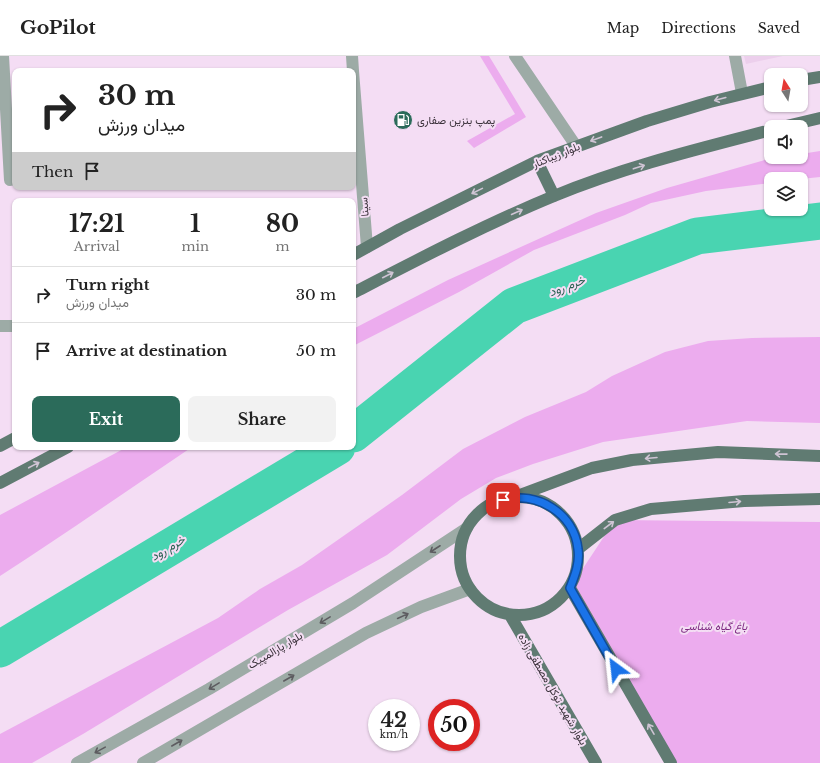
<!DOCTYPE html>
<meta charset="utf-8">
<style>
:root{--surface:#fff;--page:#f2f2f2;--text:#222;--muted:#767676;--line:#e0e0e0;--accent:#2b6b5a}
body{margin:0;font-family:"Libre Baskerville",Vazirmatn,serif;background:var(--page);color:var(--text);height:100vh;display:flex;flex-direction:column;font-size:15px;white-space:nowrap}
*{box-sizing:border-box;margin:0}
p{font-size:13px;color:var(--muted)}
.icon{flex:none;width:22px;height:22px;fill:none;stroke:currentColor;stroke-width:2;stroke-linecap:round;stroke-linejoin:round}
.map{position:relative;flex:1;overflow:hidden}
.panel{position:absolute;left:12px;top:142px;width:344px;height:252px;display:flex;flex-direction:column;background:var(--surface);border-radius:8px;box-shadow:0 1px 3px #0004}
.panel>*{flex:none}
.top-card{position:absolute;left:12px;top:12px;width:344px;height:122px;border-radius:8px;box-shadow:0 1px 3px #0004;background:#fff;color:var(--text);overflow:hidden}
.needle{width:26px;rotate:349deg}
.tools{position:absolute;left:764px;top:12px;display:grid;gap:8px}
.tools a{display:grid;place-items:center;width:44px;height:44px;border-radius:8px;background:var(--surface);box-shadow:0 1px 3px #0004;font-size:20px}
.speed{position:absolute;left:368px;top:643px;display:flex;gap:8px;font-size:20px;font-weight:700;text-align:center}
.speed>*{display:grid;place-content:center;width:52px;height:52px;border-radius:50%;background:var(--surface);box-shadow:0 1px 3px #0004;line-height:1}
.speed small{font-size:10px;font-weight:400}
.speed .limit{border:6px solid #d22;background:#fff;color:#111}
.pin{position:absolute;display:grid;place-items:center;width:34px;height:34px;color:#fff;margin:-17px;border-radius:8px;box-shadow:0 2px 6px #0006}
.me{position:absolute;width:44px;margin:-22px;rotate:330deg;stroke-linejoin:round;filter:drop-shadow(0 0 3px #0008)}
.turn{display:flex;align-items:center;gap:14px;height:84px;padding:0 20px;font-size:18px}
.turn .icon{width:52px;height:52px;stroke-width:2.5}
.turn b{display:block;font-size:28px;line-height:34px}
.then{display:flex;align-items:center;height:38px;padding:0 20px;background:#0003;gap:8px;font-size:15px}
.eta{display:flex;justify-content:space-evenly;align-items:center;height:68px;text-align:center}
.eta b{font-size:24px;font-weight:700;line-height:28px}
.cta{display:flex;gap:8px;margin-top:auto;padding:8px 20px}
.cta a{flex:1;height:46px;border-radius:8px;background:var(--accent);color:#fff;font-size:16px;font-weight:700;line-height:46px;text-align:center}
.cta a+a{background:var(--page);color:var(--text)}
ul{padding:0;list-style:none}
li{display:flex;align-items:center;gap:12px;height:56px;padding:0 20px;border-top:1px solid var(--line)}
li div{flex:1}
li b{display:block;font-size:15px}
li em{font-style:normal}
header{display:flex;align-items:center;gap:24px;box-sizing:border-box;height:56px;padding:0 20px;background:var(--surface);border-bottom:1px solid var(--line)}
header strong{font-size:19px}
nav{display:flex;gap:22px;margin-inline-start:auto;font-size:14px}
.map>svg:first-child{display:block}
.built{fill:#eccfec}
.green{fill:#ecacee}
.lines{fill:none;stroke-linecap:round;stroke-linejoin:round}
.river{stroke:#49d4b1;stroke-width:37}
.minor{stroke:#9daba6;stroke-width:12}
.major{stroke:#607b72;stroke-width:12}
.oneway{stroke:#cfc4d4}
.oneway2{stroke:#5d5c60}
.route-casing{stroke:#114b97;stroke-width:10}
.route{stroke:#1a73e8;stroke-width:7}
.labels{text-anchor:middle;stroke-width:4;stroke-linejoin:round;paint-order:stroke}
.poi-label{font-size:11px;fill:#3b323b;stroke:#f4ddf4;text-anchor:start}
.street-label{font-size:11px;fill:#3b323b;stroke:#f4ddf4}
.park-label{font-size:11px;font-style:italic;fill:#7c2880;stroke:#f4ddf4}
.water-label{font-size:12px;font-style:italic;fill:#285f50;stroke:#f4ddf4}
</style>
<header>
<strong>GoPilot</strong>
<nav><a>Map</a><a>Directions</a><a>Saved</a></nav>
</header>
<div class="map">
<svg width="820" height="707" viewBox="0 0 820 707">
<rect width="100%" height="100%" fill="#f4ddf4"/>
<!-- built -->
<path class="built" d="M 744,0 L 783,0 L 746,8 Z"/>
<!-- green -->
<path class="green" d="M 480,0 L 489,0 L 526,61 L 474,92 L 467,85 L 515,58 Z
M 820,95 L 820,121 L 801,123 L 771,123 L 771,127 L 706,135 L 651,147 L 625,159 L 534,194 L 459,236 L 353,290 L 353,273 L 448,224 L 596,157 L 667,132 L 775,101 L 801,101 L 801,98 Z
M 820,281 L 820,367 L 747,365 L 603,386 L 533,408 L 496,422 L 461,443 L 387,499 L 288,554 L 83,678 L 32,707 L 0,707 L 0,678 L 218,562 L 260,533 L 302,509 L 402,439 L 463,393 L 525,361 L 586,336 L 612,320 L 665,296 L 708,285 L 752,282 Z
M 127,391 L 192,391 C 128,434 65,478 0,520 L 0,459 Z
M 615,464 L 820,466 L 820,707 L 671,707 L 570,532 Z"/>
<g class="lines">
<!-- river -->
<path class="river" d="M 353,378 L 514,250 L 697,180 L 820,165
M 0,593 L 337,391"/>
<!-- minor -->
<path class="minor" d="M 3,0 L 10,124
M 352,0 L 353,15
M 515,0 L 576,90
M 735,0 L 742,37
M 353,15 L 367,191
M 0,270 L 15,270
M 77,707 L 209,633 L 353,547 L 467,472
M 143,707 L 366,577 L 421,551 L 470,533"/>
<!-- major -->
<path class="major" d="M 801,24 L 820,21
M 782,71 L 820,62
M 537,105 L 554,140
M 353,199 L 400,173 L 537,105 L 647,65 L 710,46 L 771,31
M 353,237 C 419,203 486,168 554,140 C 624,111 698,93 771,74
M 0,390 L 15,382
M 0,427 L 68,391
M 517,440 L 592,412 L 632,404 L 718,396 L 820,400
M460 500a59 59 0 1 1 118 0a59 59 0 1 1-118 0Z
M 578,493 L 615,464 L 651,453 L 744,445 L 820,443
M 570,532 L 671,707
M 510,559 L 596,707"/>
</g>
<!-- one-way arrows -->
<defs><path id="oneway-shaft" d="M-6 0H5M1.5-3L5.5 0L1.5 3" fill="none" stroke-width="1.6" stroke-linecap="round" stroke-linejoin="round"/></defs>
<g class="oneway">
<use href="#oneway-shaft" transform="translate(720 43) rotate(165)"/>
<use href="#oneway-shaft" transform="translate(596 83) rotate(160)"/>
<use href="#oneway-shaft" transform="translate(639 111) rotate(-18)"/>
<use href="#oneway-shaft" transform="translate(477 135) rotate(154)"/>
<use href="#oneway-shaft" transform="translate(517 156) rotate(-24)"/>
<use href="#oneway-shaft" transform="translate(388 219) rotate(-27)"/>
<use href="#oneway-shaft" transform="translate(781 398) rotate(-179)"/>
<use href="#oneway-shaft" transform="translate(651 402) rotate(175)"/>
<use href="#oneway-shaft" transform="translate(34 409) rotate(-28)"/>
<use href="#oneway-shaft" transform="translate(735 446) rotate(-5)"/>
<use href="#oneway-shaft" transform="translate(609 469) rotate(-37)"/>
<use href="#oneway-shaft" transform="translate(651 673) rotate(-120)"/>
</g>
<g class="oneway2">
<use href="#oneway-shaft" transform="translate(435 493) rotate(147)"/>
<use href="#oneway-shaft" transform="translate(403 560) rotate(-25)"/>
<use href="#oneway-shaft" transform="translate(325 564) rotate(149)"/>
<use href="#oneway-shaft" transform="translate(289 622) rotate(-30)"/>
<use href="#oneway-shaft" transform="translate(214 630) rotate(149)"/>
<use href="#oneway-shaft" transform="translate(177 687) rotate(-30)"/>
<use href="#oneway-shaft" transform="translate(100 694) rotate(151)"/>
</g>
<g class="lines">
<defs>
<path id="route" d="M 503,444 C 537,435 574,457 578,493 C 580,507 575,519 570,532 L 616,613"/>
</defs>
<!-- route casing -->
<use href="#route" class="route-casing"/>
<!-- route -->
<use href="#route" class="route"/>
</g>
<!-- icons -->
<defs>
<symbol id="fuel-disc" viewBox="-11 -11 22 22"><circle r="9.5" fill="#2b6b5a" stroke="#f4ddf4"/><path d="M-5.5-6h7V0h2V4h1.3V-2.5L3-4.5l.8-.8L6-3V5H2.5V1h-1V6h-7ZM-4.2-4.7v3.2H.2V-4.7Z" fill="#fff"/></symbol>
</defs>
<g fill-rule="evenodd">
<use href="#fuel-disc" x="392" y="53" width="22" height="22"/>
</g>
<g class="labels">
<!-- poi labels -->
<g class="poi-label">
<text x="417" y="68">پمپ بنزین صفاری</text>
</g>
<!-- street labels -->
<g class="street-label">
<text transform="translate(556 99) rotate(-22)" y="4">بلوار زیباکنار</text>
<text transform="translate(364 151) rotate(-95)" y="4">سینا</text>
<text transform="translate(275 594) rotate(-31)" y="4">بلوار پارالمپیک</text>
<text transform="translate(553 633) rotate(60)" y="4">بلوار شهید توکل مصطفی زاده</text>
</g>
<!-- park labels -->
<g class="park-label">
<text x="714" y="574">باغ گیاه شناسی</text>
</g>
<!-- water labels -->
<g class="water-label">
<text transform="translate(567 230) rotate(-21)" y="4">خرم رود</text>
<text transform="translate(168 492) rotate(-31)" y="4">خرم رود</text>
</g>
</g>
</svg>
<div class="tools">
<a><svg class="needle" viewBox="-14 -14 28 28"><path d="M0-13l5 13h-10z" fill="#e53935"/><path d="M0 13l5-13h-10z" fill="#767676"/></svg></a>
<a><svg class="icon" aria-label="sound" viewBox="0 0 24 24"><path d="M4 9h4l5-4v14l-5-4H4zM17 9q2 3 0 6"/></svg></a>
<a><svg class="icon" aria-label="layers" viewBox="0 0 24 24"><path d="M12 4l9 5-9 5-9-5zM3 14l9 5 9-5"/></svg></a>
</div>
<div class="speed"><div>42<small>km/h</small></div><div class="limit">50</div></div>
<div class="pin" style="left:503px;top:444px;background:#d93025"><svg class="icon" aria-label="arrive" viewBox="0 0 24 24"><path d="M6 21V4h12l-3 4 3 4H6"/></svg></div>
<svg class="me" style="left:616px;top:613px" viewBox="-20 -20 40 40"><path d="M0-17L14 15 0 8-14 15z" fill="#1a73e8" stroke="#fff" stroke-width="4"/></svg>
<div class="top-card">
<div class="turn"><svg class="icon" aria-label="right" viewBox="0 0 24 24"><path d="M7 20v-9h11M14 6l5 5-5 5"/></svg><div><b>30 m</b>میدان ورزش</div></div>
<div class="then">Then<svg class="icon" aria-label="arrive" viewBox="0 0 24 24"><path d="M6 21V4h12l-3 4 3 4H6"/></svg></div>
</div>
<section class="panel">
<div class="eta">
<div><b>17:21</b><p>Arrival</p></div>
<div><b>1</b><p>min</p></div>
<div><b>80</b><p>m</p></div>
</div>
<ul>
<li><svg class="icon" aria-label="right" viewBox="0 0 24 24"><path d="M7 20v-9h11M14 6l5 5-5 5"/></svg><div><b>Turn right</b><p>میدان ورزش</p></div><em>30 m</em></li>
<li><svg class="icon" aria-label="arrive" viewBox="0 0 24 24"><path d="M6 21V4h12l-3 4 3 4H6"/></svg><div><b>Arrive at destination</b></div><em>50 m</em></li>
</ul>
<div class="cta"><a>Exit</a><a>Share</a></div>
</section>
</div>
